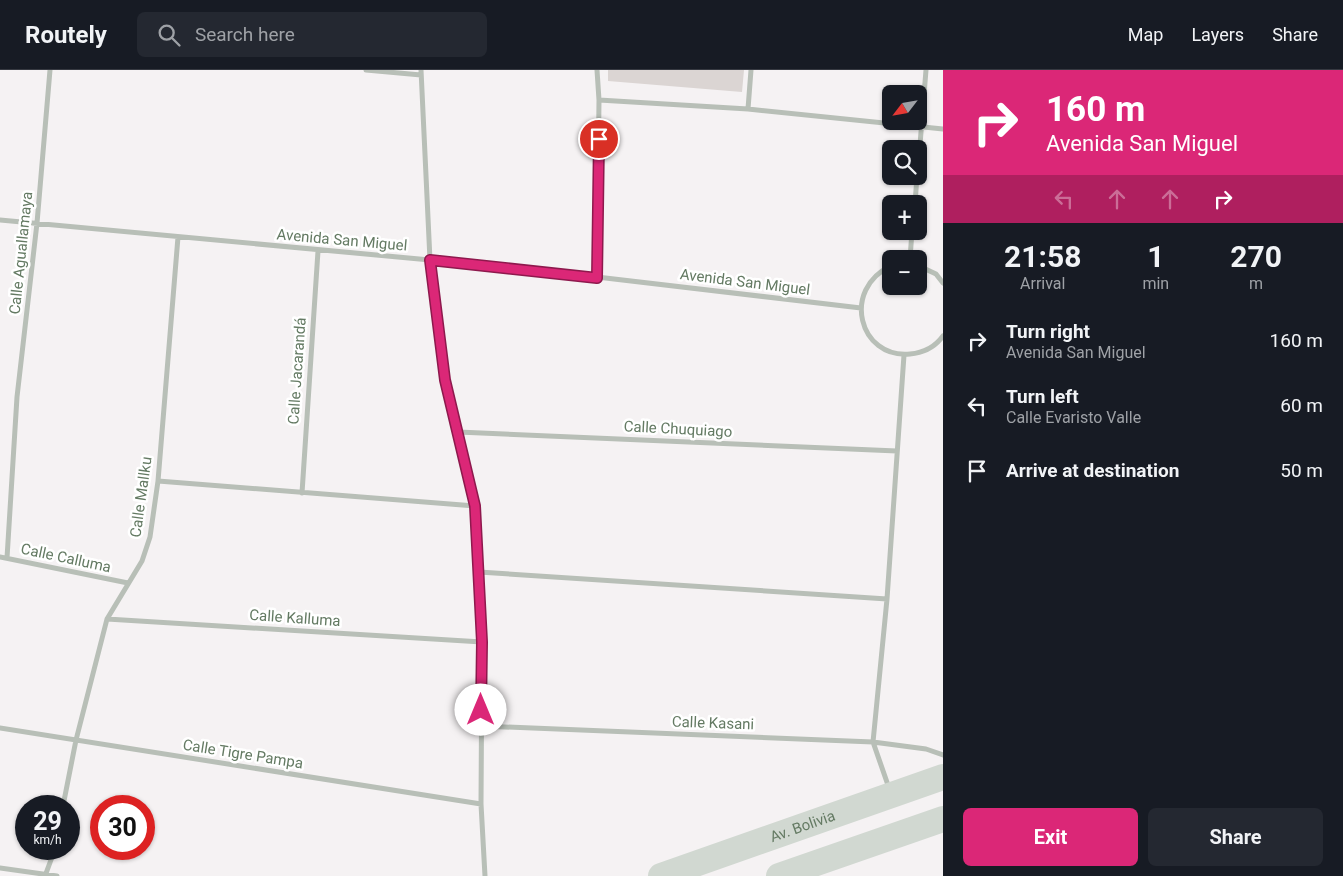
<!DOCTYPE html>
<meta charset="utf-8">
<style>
:root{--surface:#171b24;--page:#242831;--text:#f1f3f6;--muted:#9ea1a6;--line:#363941;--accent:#db2777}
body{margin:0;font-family:Roboto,sans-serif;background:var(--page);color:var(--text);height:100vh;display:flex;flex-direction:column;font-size:19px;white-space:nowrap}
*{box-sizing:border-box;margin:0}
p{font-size:16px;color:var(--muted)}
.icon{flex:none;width:28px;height:28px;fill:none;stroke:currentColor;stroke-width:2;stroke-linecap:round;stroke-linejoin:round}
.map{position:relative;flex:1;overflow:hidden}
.side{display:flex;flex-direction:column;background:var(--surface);width:400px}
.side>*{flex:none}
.hud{background:#db2777;color:#fff;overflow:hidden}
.needle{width:32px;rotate:239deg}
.controls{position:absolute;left:882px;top:15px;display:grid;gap:10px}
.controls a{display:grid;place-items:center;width:45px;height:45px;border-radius:8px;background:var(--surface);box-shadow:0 1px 4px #0004;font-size:25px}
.speed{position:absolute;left:15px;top:725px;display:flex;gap:10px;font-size:25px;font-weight:700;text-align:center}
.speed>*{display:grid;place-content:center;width:65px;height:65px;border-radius:50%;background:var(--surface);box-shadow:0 1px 4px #0004;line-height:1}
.speed small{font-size:12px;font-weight:400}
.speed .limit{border:8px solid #d22;background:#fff;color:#111}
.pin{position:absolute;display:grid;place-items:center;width:42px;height:42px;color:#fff;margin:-21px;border:2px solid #fff;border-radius:50%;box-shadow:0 1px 5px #0007}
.me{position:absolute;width:55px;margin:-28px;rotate:0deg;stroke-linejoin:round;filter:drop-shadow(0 0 4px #0008)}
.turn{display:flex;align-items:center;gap:18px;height:105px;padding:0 20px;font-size:22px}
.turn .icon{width:65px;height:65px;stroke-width:2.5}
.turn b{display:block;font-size:35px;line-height:42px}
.lanes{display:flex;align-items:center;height:48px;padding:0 20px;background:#0003;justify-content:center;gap:25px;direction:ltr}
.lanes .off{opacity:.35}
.eta{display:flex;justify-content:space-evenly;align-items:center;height:85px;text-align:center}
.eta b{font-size:30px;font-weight:700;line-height:35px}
.cta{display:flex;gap:10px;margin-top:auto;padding:10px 20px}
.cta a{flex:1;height:58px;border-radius:8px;background:var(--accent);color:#fff;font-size:20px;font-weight:700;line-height:58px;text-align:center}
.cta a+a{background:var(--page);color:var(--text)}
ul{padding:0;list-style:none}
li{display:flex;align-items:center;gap:15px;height:65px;padding:0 20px}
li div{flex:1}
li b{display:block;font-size:19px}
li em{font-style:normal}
header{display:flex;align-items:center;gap:30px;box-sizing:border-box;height:70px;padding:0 25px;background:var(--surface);border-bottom:1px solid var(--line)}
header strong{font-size:24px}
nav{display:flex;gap:28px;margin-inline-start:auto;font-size:18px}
.search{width:350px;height:45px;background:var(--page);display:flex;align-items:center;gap:12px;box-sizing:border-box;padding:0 18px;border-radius:8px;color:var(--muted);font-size:19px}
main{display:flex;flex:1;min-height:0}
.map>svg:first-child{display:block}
.green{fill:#dbd5d3}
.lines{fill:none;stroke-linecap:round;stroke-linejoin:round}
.street{stroke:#b8bfb7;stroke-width:5}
.secondary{stroke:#d1d8d1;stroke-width:26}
.route-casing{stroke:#8e194d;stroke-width:12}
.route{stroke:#db2777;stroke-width:9}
.labels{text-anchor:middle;stroke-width:5;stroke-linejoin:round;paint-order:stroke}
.street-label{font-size:15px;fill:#647a63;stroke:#fff}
</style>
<header>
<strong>Routely</strong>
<div class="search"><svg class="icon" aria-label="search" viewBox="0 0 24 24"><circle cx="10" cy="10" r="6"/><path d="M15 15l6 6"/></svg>Search here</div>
<nav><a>Map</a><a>Layers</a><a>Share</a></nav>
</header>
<main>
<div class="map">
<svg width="943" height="806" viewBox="0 0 943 806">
<rect width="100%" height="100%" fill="#f5f2f3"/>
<!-- green -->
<path class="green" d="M 608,0 L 744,0 L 742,22 L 608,11 Z"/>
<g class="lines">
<!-- street -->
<path class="street" d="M 366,0 L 421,5
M 421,0 L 430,190 L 445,310 L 475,436 L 482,572 L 481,734 L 485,806
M 597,0 L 599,30 L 597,207
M 599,30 L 748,39 L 943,59
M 748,39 L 751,0
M 919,87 L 926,0
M 915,134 L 917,106
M 0,150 L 430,190 L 597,207 L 861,238
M 910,189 L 912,161
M 891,196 C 841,219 859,289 910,284 C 923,283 935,277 943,266
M 919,196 L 936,204 L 943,213
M 458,362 L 897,381
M 158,411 L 475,436
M 302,423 L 318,181
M 0,487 L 128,513
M 7,488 L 17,327 L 37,153 L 50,0
M 479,502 L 887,529
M 107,549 L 482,572
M 481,656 L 873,672 L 926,679 L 943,685
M 0,658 L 481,734
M 889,718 L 873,672 L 887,529 L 904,285
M 63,736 L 76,670 L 107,549 L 142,491 L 150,467 L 158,411 L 178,167
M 0,798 L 57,806
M 45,806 L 55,779"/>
<!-- secondary -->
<g class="secondary">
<path id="s1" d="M 661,806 L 943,707"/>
<path d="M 779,806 L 943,749"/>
</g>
</g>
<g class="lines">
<defs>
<path id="route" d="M 481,640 L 482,572 L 475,436 L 445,310 L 430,190 L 597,208 L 599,69"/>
</defs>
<!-- route casing -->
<use href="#route" class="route-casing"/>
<!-- route -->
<use href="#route" class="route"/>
</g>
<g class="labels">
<!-- street labels -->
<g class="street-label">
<text transform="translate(342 170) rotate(5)" y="5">Avenida San Miguel</text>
<text transform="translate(21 183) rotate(-84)" y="5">Calle Aguallamaya</text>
<text transform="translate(745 212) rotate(7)" y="5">Avenida San Miguel</text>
<text transform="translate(297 301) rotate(-86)" y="5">Calle Jacarandá</text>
<text transform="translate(678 359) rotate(3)" y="5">Calle Chuquiago</text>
<text transform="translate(141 427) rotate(-82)" y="5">Calle Mallku</text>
<text transform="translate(66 488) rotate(12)" y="5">Calle Calluma</text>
<text transform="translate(295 548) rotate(4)" y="5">Calle Kalluma</text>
<text transform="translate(713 653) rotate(2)" y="5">Calle Kasani</text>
<text transform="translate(243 684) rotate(9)" y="5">Calle Tigre Pampa</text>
<text dy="5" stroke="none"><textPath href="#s1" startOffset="150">Av. Bolivia</textPath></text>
</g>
</g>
</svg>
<div class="controls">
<a><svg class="needle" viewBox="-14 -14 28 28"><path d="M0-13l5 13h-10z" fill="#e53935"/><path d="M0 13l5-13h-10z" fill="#9ea1a6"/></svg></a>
<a><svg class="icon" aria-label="search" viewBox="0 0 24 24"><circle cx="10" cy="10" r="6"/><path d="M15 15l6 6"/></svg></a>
<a>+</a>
<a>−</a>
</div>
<div class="speed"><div>29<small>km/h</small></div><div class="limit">30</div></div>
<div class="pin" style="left:599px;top:69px;background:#d93025"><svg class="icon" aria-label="arrive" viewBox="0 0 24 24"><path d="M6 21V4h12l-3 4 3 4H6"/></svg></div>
<svg class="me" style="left:481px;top:640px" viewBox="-20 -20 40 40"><circle r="19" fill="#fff"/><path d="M0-13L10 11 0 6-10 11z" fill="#db2777"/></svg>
</div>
<section class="side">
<div class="hud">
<div class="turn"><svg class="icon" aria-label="right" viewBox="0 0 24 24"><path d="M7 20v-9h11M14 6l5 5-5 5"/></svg><div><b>160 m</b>Avenida San Miguel</div></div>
<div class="lanes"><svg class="icon off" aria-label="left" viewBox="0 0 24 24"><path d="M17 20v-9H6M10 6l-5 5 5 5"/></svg><svg class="icon off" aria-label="ahead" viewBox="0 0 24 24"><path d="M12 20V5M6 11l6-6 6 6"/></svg><svg class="icon off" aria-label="ahead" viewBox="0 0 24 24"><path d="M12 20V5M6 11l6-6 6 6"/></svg><svg class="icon" aria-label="right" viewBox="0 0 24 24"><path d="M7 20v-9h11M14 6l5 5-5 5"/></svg></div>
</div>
<div class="eta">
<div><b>21:58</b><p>Arrival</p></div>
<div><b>1</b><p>min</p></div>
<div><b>270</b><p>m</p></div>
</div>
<ul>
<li><svg class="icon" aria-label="right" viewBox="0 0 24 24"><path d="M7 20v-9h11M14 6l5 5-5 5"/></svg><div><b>Turn right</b><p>Avenida San Miguel</p></div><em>160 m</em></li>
<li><svg class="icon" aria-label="left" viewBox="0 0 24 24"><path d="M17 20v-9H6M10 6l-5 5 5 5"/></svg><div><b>Turn left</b><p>Calle Evaristo Valle</p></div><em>60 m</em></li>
<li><svg class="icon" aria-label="arrive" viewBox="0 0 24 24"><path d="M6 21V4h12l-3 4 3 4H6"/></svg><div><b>Arrive at destination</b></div><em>50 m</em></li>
</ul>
<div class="cta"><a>Exit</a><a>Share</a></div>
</section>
</main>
